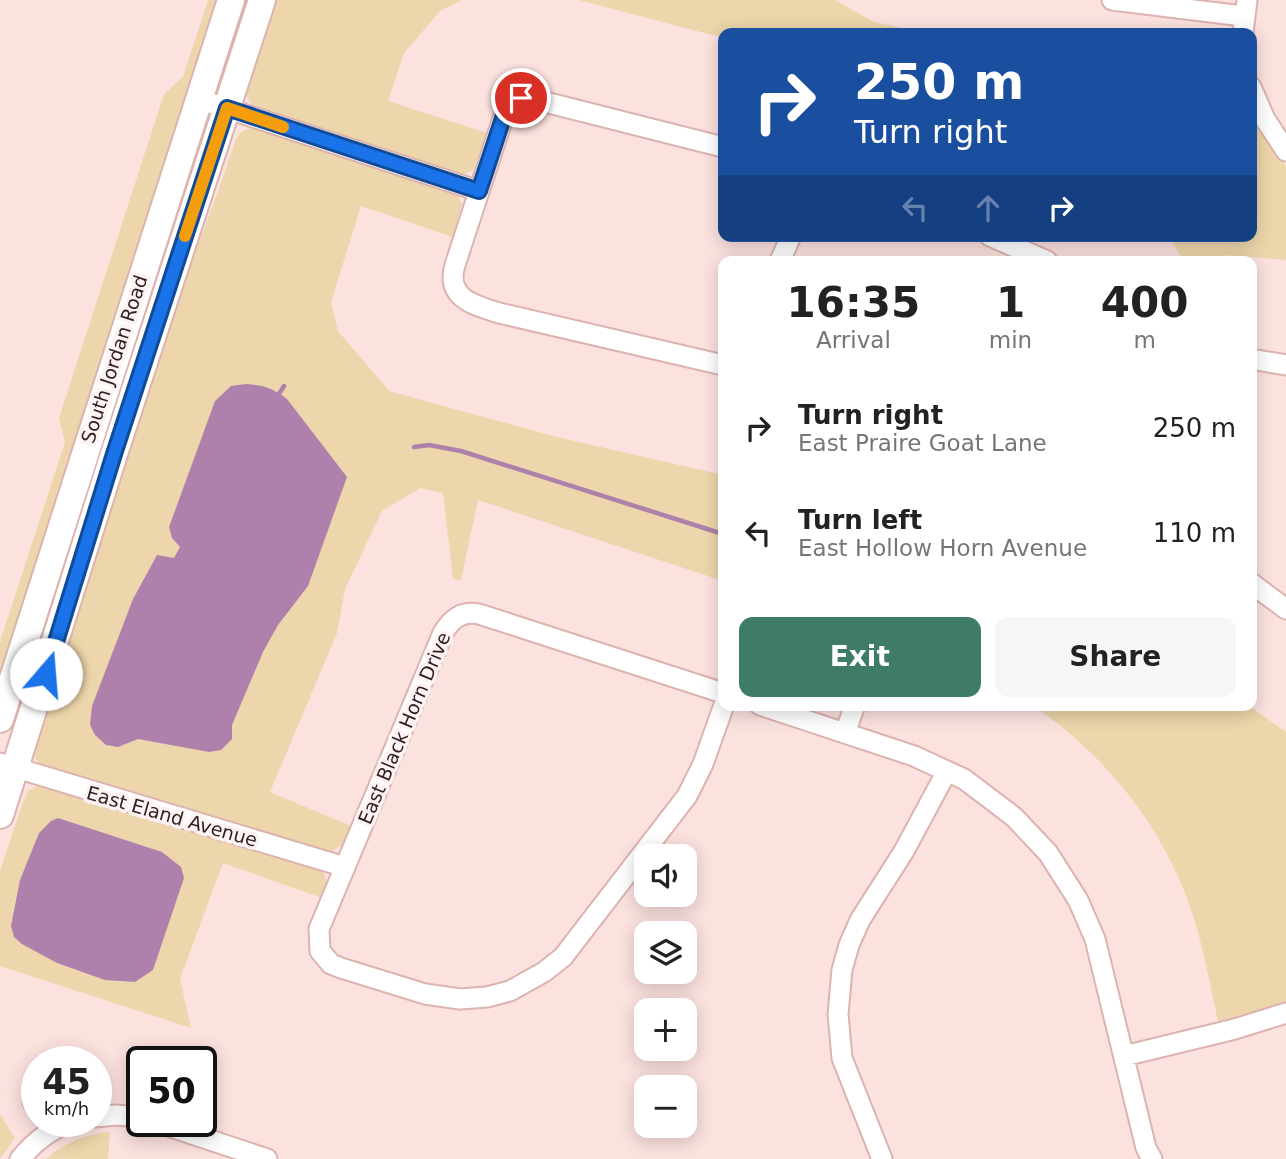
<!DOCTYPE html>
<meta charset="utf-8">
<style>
:root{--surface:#fff;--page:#f6f6f6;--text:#222;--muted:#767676;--accent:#3e7c67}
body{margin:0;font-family:"DejaVu Sans",sans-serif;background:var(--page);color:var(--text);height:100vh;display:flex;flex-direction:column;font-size:26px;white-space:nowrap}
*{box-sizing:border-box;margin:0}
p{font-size:23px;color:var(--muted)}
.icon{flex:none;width:38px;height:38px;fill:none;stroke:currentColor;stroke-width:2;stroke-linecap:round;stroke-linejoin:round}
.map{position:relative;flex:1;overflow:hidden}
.panel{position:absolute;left:718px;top:256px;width:539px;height:455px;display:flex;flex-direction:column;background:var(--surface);border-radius:14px;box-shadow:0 4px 18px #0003}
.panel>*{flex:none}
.top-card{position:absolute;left:718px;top:28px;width:539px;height:214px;border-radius:14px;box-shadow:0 4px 18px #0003;background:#1a4fa0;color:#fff;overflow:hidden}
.fabs{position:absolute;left:634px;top:844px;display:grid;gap:14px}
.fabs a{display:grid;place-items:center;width:63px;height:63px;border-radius:14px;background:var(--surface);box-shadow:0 4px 18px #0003;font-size:35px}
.speed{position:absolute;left:21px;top:1046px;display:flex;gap:14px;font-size:35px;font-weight:700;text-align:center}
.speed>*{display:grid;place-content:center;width:91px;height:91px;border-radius:50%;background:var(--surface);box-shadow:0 4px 18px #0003;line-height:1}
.speed small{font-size:18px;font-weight:400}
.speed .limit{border:4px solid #111;border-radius:10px;background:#fff;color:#111}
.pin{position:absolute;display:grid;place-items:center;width:60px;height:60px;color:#fff;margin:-30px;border:4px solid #fff;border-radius:50%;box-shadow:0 2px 7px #0007}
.me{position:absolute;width:77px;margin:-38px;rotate:18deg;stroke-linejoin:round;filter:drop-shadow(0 0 5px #0008)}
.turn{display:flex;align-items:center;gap:24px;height:147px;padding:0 21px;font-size:32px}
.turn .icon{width:91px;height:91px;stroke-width:2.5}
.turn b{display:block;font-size:49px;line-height:60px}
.lanes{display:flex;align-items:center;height:66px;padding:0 21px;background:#0003;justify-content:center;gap:35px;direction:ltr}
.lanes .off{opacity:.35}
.eta{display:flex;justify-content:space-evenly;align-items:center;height:119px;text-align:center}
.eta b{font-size:42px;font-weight:800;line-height:49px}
.action{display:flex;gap:14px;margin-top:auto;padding:14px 21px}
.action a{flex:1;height:80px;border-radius:14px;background:var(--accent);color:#fff;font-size:28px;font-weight:800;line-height:80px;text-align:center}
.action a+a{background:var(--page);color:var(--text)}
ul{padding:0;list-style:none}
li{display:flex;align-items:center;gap:21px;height:105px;padding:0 21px}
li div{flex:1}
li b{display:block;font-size:26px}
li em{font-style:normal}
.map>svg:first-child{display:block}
.green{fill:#edd6ab}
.water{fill:#ae81ac}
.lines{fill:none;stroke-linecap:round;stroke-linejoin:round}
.stream{stroke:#ae81ac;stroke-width:4.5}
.minor-casing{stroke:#ddb3af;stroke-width:23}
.secondary-casing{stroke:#ddb3af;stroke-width:30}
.minor{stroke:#fff;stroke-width:19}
.secondary{stroke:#fff;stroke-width:26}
.route-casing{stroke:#114b97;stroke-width:18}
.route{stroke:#1a73e8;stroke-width:12}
.slow{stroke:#f59e0b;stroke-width:12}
.labels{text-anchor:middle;stroke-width:7;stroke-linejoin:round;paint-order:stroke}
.street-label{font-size:19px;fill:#2f1f1e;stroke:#fcf3f2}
</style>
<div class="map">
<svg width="1286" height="1159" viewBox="0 0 1286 1159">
<rect width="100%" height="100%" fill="#fce2df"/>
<!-- green -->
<path class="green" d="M 208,0 L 221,0 L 0,686 L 0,642 L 65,442 L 59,418 L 164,94 L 183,77 Z
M 273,0 L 462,0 L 440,11 L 404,53 L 388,101 L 487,133 L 473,170 L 463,175 L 458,174 L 260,110 L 251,104 L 244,90 Z
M 579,0 L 835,0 L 874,22 L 926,33 L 723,33 L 723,38 Z
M 1251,116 L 1270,147 L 1286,166 L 1286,260 L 1224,255 L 1219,261 L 1183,261 L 1169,236 L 1251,236 Z
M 254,127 L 455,192 L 462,204 L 453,237 L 361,206 L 331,302 L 338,331 L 389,391 L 557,437 L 723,475 L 723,581 L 478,500 L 461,580 L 453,579 L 443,493 L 420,488 L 382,511 L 345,589 L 337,633 L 270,792 L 351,826 L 345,844 L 329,852 L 40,766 L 33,753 C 66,645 97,536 132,428 C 163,330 204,236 236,139 L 242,131 Z
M 206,129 L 60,586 L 78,504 L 197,140 Z
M 1032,705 L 1248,705 L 1286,732 L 1286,1002 L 1218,1022 C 1211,987 1204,952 1194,918 C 1166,831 1108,756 1032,705 Z
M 37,786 L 320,868 C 329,880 327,886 322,898 L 223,863 L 180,979 L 191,1028 L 0,966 L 0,871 L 23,802 L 28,791 Z
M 0,1114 L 15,1138 L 0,1159 Z
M 110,1132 L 108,1159 L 46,1159 C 64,1143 86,1134 110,1132 Z"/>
<!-- water -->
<path class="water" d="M 246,384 C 263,385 273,388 287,399 L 347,477 L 308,586 L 278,625 L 263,652 L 232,725 L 232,739 L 221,750 L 209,752 L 138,739 L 118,747 L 106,745 L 95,735 L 90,725 L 92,706 L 133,599 L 157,555 L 174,558 L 180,547 L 172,538 L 169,527 L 215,401 L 231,386 Z
M 58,818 L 162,852 L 181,867 L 184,878 L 153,970 L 135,982 L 105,980 L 57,963 L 22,944 L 14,937 L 11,926 L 20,880 L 39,833 L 51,821 Z"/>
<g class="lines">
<!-- stream -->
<path class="stream" d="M 277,397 L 284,386
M 414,447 L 429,445 L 461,451 L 723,534"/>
<defs>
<path id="minor" d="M 1112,0 L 1243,16
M 1243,33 L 1247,0
M 1251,87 L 1265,119 L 1286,151
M 198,99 L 479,191
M 723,147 L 537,100 L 515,99 L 506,109 L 455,265 C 445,298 474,305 499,313 L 723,365
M 990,236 L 1047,261
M 780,261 L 791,236
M 1251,359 L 1286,365
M 1251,583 L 1286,609
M 723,693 L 479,614 C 462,611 452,618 443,633 L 319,929 L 320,951 L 331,964 L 341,968 L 425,994 L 460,999 L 487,997 L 510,991 L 544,972 L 563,957 L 573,944 L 687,796 L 703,764 L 724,705
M 760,705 L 914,756 L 964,779 L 1014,817 L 1048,853 L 1078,900 L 1095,939 L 1146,1148 L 1152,1159
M 845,733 L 855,705
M 0,763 L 345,867
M 1124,1056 L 1235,1029 L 1286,1013
M 33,1102 L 37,1108
M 96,1117 L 116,1115 L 142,1117
M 156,1122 L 267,1159
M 20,1159 C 34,1142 50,1129 71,1122
M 882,1159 L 842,1058 L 838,1014 L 842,970 L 849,945 L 860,920 L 904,851 L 947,771"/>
<path id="secondary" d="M 0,719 L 231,0
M 0,815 L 114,454 L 262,0"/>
</defs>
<!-- minor casing -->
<use href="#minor" class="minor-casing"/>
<!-- secondary casing -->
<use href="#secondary" class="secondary-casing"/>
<!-- minor -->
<use href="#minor" class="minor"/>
<!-- secondary -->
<use href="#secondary" class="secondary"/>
</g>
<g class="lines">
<defs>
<path id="route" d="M 46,674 L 114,454 L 227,108 L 479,191 L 506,109 L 510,102 L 521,98"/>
</defs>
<!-- route casing -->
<use href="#route" class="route-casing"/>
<!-- route -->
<use href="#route" class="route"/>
<!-- slow -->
<path class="slow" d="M 185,236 L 227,108 L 283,127"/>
</g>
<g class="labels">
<!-- street labels -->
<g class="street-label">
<text transform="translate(114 359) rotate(-72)" y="7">South Jordan Road</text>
<text transform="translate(404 728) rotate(-67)" y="7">East Black Horn Drive</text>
<text transform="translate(172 816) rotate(16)" y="7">East Eland Avenue</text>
</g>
</g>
</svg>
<div class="fabs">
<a><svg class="icon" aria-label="sound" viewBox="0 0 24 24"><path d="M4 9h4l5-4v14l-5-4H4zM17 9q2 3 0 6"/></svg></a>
<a><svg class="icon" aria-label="layers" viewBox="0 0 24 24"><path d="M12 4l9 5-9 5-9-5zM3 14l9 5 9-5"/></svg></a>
<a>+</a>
<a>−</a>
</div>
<div class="speed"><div>45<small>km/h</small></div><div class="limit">50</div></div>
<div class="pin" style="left:521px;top:98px;background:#d93025"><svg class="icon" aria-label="arrive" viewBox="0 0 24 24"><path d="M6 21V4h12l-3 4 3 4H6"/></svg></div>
<svg class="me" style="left:46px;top:674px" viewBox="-20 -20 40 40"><circle r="19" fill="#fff"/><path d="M0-13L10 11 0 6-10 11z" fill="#1a73e8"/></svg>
<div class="top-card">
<div class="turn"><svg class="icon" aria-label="right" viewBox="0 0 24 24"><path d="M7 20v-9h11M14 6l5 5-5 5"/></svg><div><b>250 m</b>Turn right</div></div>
<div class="lanes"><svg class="icon off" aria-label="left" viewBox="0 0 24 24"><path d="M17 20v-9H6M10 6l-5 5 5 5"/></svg><svg class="icon off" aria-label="ahead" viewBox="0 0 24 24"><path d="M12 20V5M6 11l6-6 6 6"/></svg><svg class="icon" aria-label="right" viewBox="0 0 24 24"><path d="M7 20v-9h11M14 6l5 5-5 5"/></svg></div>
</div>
<section class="panel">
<div class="eta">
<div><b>16:35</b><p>Arrival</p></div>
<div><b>1</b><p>min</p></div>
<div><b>400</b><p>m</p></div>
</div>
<ul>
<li><svg class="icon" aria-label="right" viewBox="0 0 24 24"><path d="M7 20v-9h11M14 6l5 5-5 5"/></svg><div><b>Turn right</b><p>East Praire Goat Lane</p></div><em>250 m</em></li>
<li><svg class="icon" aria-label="left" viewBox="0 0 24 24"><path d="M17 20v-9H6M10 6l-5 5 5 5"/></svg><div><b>Turn left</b><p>East Hollow Horn Avenue</p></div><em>110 m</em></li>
</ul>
<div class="action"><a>Exit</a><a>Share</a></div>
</section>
</div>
